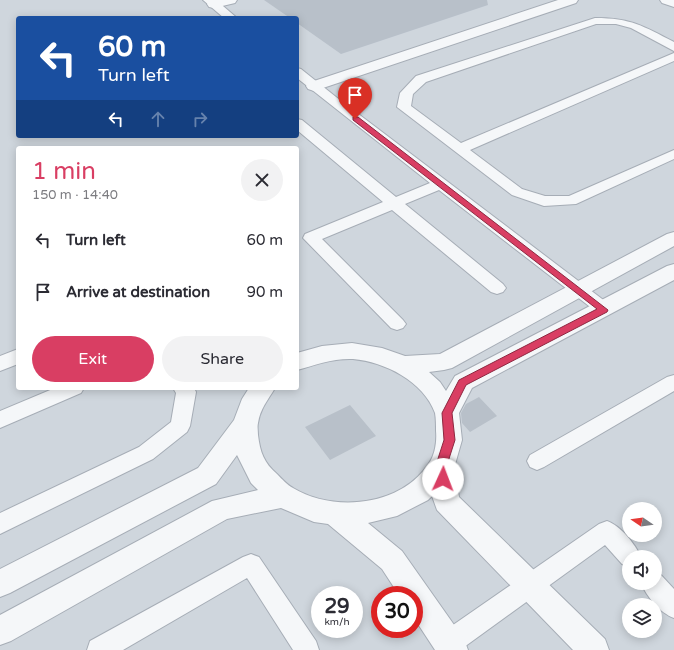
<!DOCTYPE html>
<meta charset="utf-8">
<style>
:root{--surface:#fff;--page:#f2f2f3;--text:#2b2b33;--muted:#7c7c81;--accent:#d93e63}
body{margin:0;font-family:"Varela Round",sans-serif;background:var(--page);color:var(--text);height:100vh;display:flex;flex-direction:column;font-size:15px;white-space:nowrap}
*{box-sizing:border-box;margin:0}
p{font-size:13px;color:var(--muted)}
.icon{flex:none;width:22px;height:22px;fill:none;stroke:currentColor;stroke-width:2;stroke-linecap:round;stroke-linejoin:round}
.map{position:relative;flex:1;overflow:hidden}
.sheet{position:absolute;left:16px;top:146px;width:283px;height:244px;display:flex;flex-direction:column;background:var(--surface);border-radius:4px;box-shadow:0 2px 10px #0003}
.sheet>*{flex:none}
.top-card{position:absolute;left:16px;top:16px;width:283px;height:122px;border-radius:4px;box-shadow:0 2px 10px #0003;background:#1a4fa0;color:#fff;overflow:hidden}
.needle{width:26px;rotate:283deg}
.buttons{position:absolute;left:622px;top:502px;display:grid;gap:8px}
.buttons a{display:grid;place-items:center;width:40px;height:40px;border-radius:50%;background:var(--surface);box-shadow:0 2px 10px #0003;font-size:20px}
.speed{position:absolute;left:311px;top:586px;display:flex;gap:8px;font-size:20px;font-weight:700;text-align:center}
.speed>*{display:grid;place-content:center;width:52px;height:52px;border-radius:50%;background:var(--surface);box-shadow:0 2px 10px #0003;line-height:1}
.speed small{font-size:10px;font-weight:400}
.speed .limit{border:6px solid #d22;background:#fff;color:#111}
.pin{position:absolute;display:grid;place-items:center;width:34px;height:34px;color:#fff;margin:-41px -17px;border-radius:50% 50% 50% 0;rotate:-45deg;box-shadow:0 0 4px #0007}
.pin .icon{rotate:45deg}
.me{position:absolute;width:44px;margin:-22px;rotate:2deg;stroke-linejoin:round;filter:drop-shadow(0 0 3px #0008)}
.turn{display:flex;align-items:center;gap:14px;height:84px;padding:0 16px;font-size:18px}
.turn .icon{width:52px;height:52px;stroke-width:2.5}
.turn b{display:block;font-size:28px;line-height:34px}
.lanes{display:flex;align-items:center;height:38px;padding:0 16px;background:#0003;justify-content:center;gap:20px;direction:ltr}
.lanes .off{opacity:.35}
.round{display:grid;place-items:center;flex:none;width:42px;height:42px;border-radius:21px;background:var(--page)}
.headline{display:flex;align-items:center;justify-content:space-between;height:68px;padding:0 16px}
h1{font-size:24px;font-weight:600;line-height:30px;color:var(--accent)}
.cta{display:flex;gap:8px;margin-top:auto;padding:8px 16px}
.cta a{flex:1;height:46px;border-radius:24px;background:var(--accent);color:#fff;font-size:16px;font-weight:600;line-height:46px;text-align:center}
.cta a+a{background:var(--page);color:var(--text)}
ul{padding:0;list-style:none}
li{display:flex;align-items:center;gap:12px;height:52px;padding:0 16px}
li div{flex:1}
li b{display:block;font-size:15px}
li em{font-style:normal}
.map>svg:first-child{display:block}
.built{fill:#cfd6dd;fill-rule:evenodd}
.building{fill:#b8c0c9}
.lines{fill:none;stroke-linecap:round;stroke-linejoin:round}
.lane-casing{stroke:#a6adb6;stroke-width:2}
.street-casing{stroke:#a6adb6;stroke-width:2}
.lane{fill:#f5f7f9;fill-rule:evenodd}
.street{fill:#f5f7f9;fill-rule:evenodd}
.route{fill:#d93e63;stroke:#8d2840}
</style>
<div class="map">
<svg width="674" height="650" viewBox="0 0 674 650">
<rect width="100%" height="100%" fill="#e2e6eb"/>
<!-- built -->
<path class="built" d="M 0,0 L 674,0 L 674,650 L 0,650 ZM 18,18 L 297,18 L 297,136 L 18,136 ZM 18,148 L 297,148 L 297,388 L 18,388 ZM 629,509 L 655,509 L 655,535 L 629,535 ZM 629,557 L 655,557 L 655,583 L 629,583 ZM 320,595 L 354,595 L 354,629 L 320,629 ZM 380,595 L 414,595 L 414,629 L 380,629 ZM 629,605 L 655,605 L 655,631 L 629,631 Z"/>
<!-- building -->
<path class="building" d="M 264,0 L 487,0 L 488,5 L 341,54 L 297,23 L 297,18 L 290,18 Z
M 479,397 L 497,416 L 470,432 L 462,423 L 461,413 L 466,404 Z
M 350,405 L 376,436 L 330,460 L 305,427 Z"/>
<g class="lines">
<defs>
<path id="lane" d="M 203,0 L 216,0 L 237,18 L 224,18 Z
M 595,18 C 631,18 643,26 674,42 L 674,51 L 631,28 L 616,24 L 596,24 L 426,82 L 413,94 L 411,106 L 461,143 L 674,53 L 674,61 L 470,150 L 522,189 L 545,196 L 569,196 L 674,150 L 674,159 L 576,204 L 544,206 L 512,195 L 397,107 L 400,93 L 416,76 Z
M 297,68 L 301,69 L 336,97 L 610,305 L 613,309 L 610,313 L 604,315 L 598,313 L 439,190 L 405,204 L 503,284 L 506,288 L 503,292 L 497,294 L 491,292 L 392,210 L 322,239 L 403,320 L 406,324 L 403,328 L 397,330 L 391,328 L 303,238 L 305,234 L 383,202 L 297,130 L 297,119 L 302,120 L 396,197 L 430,183 L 297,78 Z
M 18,349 L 18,364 L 0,371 L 0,356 Z
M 674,375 L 674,391 L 544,467 L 537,470 L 530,467 L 527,461 L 530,455 L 667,377 Z
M 55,388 L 84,388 L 81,393 L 0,428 L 0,411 Z
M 173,388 L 194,388 L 196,392 L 190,426 L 187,432 L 153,459 L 0,534 L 0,513 L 139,447 L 171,422 L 176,393 Z
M 607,521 C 621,526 635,544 641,557 L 629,557 L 629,567 L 622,564 L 605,545 L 460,650 L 440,650 L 437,643 L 440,634 L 599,524 Z
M 251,554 L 259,557 L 316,641 L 319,650 L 293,650 L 247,578 L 123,650 L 87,650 L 90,641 L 243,557 Z
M 655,573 L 661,575 L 674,589 L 674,618 C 660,613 647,597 641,583 L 655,583 Z"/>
<path id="street" d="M 214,0 L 237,0 L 235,3 L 214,8 L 209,7 L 207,4 L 209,1 Z
M 558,0 L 578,0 L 576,3 L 320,89 L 314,91 L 308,89 L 306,86 L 308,83 Z
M 660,0 L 674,0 L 674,7 L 662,3 Z
M 674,232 L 674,246 L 452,368 L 444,370 L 429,372 L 440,382 L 446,391 L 455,376 L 667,266 L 674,264 L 674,280 L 472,388 L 459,413 L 462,440 L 454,468 L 459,497 L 605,639 L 609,650 L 573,650 L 437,510 L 432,496 L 428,500 L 397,516 L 368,523 L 402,551 L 464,639 L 468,650 L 435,650 L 414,618 L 414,595 L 399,595 L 382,569 L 328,524 L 314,522 L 281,508 L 227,519 L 11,641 L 0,645 L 0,615 L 212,501 L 258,490 L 251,483 L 237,455 L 216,484 L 10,593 L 0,597 L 0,569 L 198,468 L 234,420 L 242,399 L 249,388 L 275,388 C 268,400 260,409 258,423 C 257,427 258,431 258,435 C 260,452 264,463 277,474 C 282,479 287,485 293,488 C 334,513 402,506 429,463 C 435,455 437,441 436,431 C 436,426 436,418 435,413 C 423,381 385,362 353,359 C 334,358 315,365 297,370 L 297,353 L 322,346 L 352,343 L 382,348 L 405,356 L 440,354 L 667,234 Z"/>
</defs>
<!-- lane casing -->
<use href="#lane" class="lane-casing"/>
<!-- street casing -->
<use href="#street" class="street-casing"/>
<!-- lane -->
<use href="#lane" class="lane"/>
<!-- street -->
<use href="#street" class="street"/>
</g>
<!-- route -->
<path class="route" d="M 353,117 L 358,117 L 608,310 L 607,312 L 466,385 L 452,413 L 455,440 L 446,468 L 448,479 L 446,482 L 443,484 L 439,482 L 435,468 L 444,440 L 442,413 L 459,380 L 597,309 L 353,120 Z"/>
</svg>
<div class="buttons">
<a><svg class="needle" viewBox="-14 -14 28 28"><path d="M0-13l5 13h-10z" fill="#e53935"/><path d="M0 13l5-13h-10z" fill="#7c7c81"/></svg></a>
<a><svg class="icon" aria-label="sound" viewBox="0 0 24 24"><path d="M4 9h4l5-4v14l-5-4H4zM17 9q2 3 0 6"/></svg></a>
<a><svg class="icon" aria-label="layers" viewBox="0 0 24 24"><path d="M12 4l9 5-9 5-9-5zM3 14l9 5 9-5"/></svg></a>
</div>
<div class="speed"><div>29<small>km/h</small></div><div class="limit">30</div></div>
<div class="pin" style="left:355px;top:119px;background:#d93025"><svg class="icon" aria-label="arrive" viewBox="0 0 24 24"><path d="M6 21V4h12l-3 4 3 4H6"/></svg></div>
<svg class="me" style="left:443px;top:479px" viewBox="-20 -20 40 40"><circle r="19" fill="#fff"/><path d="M0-13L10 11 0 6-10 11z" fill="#d93e63"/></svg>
<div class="top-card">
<div class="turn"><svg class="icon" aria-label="left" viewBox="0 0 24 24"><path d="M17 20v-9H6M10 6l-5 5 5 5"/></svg><div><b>60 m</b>Turn left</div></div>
<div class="lanes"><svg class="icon" aria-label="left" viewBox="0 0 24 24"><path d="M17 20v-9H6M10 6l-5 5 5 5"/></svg><svg class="icon off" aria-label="ahead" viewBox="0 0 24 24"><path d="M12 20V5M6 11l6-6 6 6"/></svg><svg class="icon off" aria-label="right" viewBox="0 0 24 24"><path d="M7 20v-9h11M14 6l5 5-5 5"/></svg></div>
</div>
<section class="sheet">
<div class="headline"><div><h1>1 min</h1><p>150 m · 14:40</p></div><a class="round"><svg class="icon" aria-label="close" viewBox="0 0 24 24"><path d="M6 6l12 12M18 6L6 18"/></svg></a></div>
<ul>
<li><svg class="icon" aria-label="left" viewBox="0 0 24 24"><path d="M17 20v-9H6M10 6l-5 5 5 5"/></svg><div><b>Turn left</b></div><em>60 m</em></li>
<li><svg class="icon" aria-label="arrive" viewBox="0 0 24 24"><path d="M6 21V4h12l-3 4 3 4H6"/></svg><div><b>Arrive at destination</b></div><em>90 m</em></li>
</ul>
<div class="cta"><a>Exit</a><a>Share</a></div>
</section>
</div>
